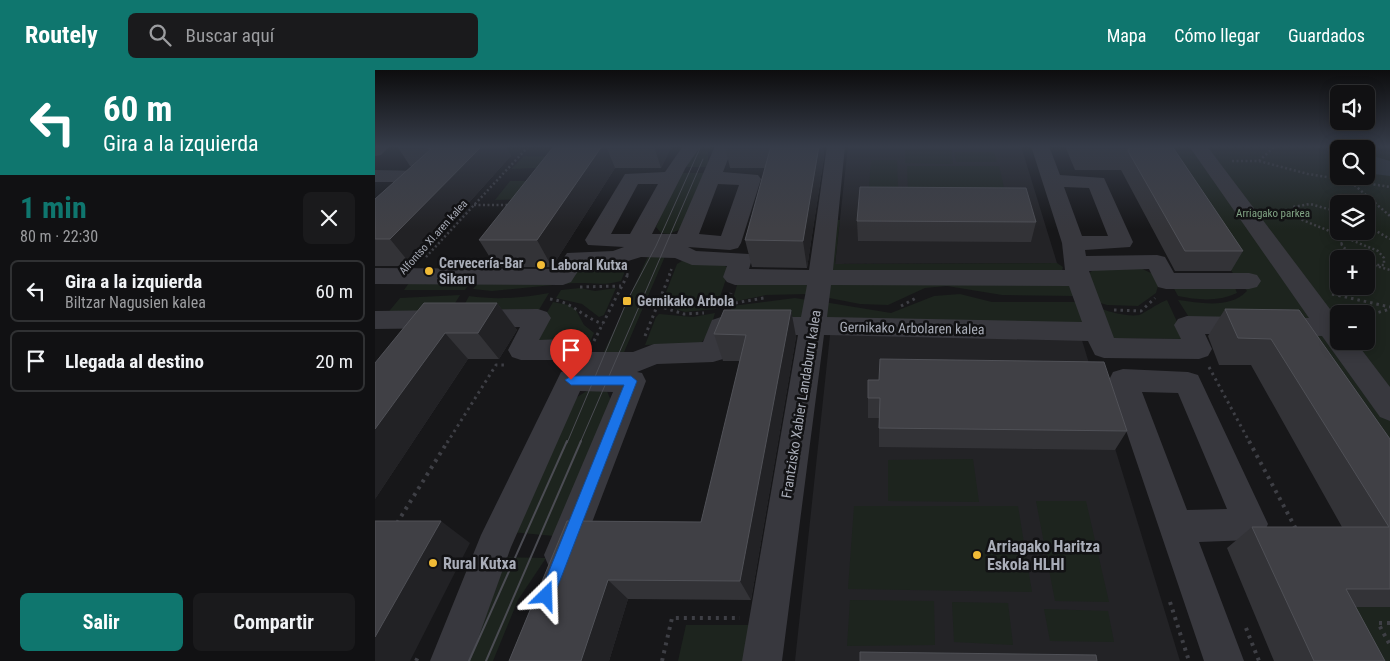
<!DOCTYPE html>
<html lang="es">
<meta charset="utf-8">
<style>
:root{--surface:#111113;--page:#1a1a1c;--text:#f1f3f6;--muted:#9c9da0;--line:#303133;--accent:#0f766e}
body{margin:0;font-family:"Roboto Condensed",sans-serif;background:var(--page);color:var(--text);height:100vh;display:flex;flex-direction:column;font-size:19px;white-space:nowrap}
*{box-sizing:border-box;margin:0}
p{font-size:16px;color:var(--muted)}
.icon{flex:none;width:28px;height:28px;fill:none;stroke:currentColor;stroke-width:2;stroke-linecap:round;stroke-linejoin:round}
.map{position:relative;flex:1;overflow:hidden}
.panel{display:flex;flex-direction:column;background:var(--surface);width:375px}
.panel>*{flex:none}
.banner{background:#0f766e;color:#fff;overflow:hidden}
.fabs{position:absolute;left:955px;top:15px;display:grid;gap:10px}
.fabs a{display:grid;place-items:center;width:45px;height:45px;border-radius:8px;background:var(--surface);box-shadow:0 2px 12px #0003,0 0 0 1px var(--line);font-size:25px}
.pin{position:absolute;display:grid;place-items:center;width:42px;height:42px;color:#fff;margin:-51px -21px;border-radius:50% 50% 50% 0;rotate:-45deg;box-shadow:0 0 5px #0007}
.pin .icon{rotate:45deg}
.me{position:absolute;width:55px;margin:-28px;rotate:22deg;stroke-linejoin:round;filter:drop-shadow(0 0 4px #0008)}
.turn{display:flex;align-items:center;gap:18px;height:105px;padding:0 20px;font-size:22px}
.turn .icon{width:65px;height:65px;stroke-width:2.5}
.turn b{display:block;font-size:35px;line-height:42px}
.round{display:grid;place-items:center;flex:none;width:52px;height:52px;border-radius:8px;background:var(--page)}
.summary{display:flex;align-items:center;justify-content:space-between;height:85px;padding:0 20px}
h1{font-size:30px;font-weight:700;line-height:38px;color:var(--accent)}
.action{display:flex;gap:10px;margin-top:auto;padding:10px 20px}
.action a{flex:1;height:58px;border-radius:8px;background:var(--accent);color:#fff;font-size:20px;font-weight:700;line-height:58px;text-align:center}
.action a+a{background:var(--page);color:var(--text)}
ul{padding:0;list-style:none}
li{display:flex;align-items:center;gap:15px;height:62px;margin:0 10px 8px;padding:0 10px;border:2px solid var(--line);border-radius:8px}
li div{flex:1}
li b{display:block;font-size:19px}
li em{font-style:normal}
header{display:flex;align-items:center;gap:30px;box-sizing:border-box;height:70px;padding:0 25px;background:var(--accent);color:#fff}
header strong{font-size:24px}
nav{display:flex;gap:28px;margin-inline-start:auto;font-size:18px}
.search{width:350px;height:45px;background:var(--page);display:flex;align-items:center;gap:12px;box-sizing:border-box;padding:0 18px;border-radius:8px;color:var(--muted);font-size:19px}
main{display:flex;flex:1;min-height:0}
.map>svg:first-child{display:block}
.built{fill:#232326}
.green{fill:#1d241e;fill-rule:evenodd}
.water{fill:#2d353d}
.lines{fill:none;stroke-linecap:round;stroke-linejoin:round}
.path-far2{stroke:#3e3f45;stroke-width:2.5;stroke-dasharray:2 2.5;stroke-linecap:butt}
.path-far1{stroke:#3e3f45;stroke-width:3;stroke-dasharray:2.5 4;stroke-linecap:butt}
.path{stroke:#3e3f45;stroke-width:4;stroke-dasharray:3 5;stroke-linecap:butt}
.minor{fill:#38383e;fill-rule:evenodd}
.tram-far1{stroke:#4b4c53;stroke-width:1}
.tram{stroke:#4b4c53;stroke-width:2}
.path-bridge{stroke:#3e3f45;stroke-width:2.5;stroke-dasharray:2 2.5;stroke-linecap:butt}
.wall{fill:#333337}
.shaded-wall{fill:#222225}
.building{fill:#404045;stroke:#505157}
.route{fill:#1a73e8;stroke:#114b97}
.poi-dot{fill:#f1bb36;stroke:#121214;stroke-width:2}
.labels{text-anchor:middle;stroke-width:5;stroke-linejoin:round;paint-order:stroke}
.far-park-label{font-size:11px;fill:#80a384;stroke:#121214}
.far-street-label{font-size:11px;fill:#a9adb8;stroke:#121214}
.poi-label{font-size:14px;font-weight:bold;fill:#a9adb8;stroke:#121214;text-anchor:start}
.street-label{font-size:14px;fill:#a9adb8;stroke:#121214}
.near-poi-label{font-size:16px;font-weight:bold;fill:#a9adb8;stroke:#121214;text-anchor:start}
</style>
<header>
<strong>Routely</strong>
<div class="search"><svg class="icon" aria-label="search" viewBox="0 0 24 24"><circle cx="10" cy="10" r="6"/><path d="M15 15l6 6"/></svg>Buscar aquí</div>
<nav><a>Mapa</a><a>Cómo llegar</a><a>Guardados</a></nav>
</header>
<main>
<section class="panel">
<div class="banner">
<div class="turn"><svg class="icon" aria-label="left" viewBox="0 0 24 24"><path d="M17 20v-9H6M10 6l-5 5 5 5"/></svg><div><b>60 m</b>Gira a la izquierda</div></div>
</div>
<div class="summary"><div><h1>1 min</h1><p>80 m · 22:30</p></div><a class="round"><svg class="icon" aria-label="close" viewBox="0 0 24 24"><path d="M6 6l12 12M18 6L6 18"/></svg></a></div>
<ul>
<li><svg class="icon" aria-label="left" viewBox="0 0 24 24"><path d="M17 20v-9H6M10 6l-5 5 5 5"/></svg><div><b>Gira a la izquierda</b><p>Biltzar Nagusien kalea</p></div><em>60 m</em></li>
<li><svg class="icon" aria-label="arrive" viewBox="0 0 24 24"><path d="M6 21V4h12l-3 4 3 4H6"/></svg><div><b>Llegada al destino</b></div><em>20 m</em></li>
</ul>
<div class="action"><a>Salir</a><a>Compartir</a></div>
</section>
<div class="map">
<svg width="1015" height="591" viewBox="0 0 1015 591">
<rect width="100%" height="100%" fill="#171719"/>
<!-- built -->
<path class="built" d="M 473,76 L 646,76 L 682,193 L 460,194 Z
M 455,265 L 706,267 L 805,591 L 420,591 Z"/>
<!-- green -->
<path class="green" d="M 322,76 L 336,76 L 333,84 L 333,97 L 308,97 Z
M 734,76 L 1015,76 L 1015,442 L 901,264 L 817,252 L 803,230 C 826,233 855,239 872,221 L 859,205 L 786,89 ZM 964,79 L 991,79 L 991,106 L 964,106 ZM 964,134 L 991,134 L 991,161 L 964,161 ZM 964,189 L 991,189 L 991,216 L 964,216 ZM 964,244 L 991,244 L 991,271 L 964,271 Z
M 530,79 L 577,80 L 578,94 L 530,93 Z
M 579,82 L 619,82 L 622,92 L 581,92 Z
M 149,86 L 191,87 L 181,97 L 136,99 Z
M 496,90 L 522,90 L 523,117 L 494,117 Z
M 532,96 L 624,96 L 630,122 L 533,121 Z
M 304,103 L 329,103 L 306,159 L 294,164 L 286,163 L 281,157 Z
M 135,111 L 159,111 L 144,129 L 120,130 Z
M 458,150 L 465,150 L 460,194 L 682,193 L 688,197 L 687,201 L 452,202 Z
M 274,184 L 291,184 L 247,287 L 227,286 Z
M 251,191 L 253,194 L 246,211 C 227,217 209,211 189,214 L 205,195 Z
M 307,191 L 342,192 L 352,197 L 353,203 L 341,239 L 310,242 L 290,236 L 288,230 L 302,194 Z
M 761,196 L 778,204 L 783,216 L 781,223 L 763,236 L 732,235 L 716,230 L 710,207 L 718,200 Z
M 98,209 L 90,220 L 29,220 L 36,210 Z
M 106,209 L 182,209 L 178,215 L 117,221 L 98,219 Z
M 694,211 L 699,226 L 627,225 L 572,216 L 550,218 L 513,235 L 485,234 L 449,227 L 453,215 Z
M 436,213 L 433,224 L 391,225 L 357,232 L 362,215 Z
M 797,215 L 859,215 L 862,223 C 843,232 823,230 803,226 Z
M 205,218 L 220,221 L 241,218 L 229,245 L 224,247 L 207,234 L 181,228 L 186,220 Z
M 174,223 L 162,243 L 84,245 L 94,226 C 121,230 147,228 174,223 Z
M 585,224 L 617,232 L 701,232 L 709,255 L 447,254 L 449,232 L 516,243 L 559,226 Z
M 85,225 L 73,245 L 11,245 L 25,228 Z
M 420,228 L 432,230 L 428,252 L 353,249 L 357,236 Z
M 792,230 L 810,269 L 735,268 L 720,237 C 733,241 750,247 764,245 C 768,244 785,232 792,230 Z
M 178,232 L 194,235 L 201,240 L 209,255 L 219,263 L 214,274 L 209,274 L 207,277 L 168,276 L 159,265 Z
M 340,243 L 334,263 L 326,273 L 270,275 L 281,247 L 284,244 L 318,247 Z
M 215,319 L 232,321 L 236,331 L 179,466 L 136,462 L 199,329 Z
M 598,389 L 604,432 L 513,431 L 513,390 Z
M 661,431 L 711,431 L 734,532 L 680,531 Z
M 479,436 L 643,436 L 657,522 L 473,519 Z
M 124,487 L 171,488 L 143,530 L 118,591 L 86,591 Z
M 475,530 L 559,531 L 560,575 L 472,576 Z
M 577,532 L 633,533 L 638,575 L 579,572 Z
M 938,537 L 1015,537 L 1015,591 L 964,591 Z
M 669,539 L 733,541 L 739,572 L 675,571 Z
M 311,555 L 374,555 L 369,591 L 303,591 Z"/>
<!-- water -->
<path class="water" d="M 991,84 L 1015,91 L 1015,106 L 991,103 Z"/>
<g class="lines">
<!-- path-far2 -->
<path class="path-far2" d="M 857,91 L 884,91 L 900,76
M 884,91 L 933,104 L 1015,117
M 976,112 L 1015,146
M 99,135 L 136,135
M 964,142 L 935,134 L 918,137 L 925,149 L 1003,181 L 1009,188 L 1009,195 L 998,195
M 991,155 L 1015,169
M 966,174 L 979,189
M 51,187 L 151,79
M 991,193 L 1015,200
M 252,205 L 253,203
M 294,205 L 297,198"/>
<!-- path-far1 -->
<path class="path-far1" d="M 205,217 L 246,216
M 957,224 L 1015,237
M 175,229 C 198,232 207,247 228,254
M 354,234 L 389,228
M 283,236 L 309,244 L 329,243
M 352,236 L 356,223
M 526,236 L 543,227
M 739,240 L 766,241 L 780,228
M 991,246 L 1015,239
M 270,266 L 295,204
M 219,271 L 253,204
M 834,297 L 875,373
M 72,373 L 121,295 L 131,295"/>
<!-- path -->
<path class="path" d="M 874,371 L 921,459
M 22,453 L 73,371
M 795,532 L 814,591
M 1015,553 L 1003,553 L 1015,575
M 871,558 L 884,591
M 41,591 L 44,585
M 287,591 L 297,548 L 365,548"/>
<!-- minor -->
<path class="minor" d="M 0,76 L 15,76 L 6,85 L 0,86 Z
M 308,76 L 326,76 L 311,97 L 277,164 L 302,164 L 340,76 L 358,76 L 348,102 L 383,105 L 386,109 L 366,173 L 363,178 L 355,180 L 313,177 L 321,181 L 374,184 L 377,189 L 374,199 L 434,200 L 452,76 L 470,76 L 458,200 L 690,200 L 687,173 L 656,76 L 674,76 L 685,105 L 729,108 L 758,172 L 755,177 L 710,180 L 711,186 L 782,185 L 790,187 L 799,203 L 874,203 L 882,205 L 886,211 L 882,217 L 874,219 L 791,219 L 783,217 L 774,199 L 714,201 L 739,268 L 806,269 L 799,255 L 803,249 L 812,246 L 934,248 L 814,76 L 832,76 L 964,251 L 964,271 L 980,271 L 1015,317 L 1015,351 L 1005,347 L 947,266 L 830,264 L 837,279 L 833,286 L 824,289 L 729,288 L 720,285 L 713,271 L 449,265 L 407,591 L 367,591 L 423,265 L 356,265 L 348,289 L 338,292 L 282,294 L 262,302 L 267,303 L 271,311 L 200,497 L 187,502 L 174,497 L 169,485 L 238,322 L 205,321 L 136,477 L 95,591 L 55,591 L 106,465 L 186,302 L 200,299 L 193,290 L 146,290 L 137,287 L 133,280 L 145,257 L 0,259 L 0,241 L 163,239 L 172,242 L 176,248 L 164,270 C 185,270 203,265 217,282 L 258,282 L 279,274 L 328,272 L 337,250 L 346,247 L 426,247 L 432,215 L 360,215 L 352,212 L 348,207 L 352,196 L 317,195 L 300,188 L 266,187 L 240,195 L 207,195 L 196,212 L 188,215 L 0,214 L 0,198 L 181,199 L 192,183 L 238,181 L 249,177 L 213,175 L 210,170 L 250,104 L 290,102 ZM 263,114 L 283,114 L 255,164 L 236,164 ZM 343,114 L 364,115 L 346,166 L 324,164 ZM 689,117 L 714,118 L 733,166 L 707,166 ZM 456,215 L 694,216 L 707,252 L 452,247 Z
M 0,100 L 47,101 L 54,103 L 57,107 L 8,155 L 0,156 L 0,139 L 29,112 L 0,112 Z
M 748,299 L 813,302 L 823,305 L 893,454 L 888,465 L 876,470 L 824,472 L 869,591 L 829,591 L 734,310 L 738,302 ZM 767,322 L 803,323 L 852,439 L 812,440 Z"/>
<!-- tram-far1 -->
<path class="tram-far1" d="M 192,373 L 252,231 L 281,176 L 326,76
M 205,373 L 328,89"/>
<!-- tram -->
<path class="tram" d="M 94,591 L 192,371
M 111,591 L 206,371"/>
<!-- path-bridge -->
<path class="path-bridge" d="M 966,174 L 975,161"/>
</g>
<!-- wall -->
<path class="wall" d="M 22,76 L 131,76 L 136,86 L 37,196 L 0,196 L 0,129 L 37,96 L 35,96 Z
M 227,76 L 297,76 L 286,98 L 240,98 L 177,197 L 121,197 L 104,170 Z
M 350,76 L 448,76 L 449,87 L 432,198 L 377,197 L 370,170 L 390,98 L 355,98 Z
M 690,76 L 797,76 L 868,181 L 856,201 L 800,201 L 746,100 L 700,100 Z
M 482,151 L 661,152 L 656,172 L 483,171 Z
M 49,233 L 122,233 L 142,260 L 124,289 L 93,289 L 0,429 Z
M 850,239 L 924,240 L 1015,369 L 1015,537 L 981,537 L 1010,591 L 899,591 L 852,478 L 877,457 L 967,457 L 876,295 L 844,295 L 833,266 Z
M 416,240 L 421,267 L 376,530 L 253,529 L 234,591 L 134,591 L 192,451 L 326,452 L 365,291 L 348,291 L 339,264 Z
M 493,310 L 752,361 L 740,380 L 504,377 L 504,348 L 493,348 Z"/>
<!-- shaded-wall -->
<path class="shaded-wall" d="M 101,76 L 131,76 L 136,86 L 37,196 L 15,169 Z
M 227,76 L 231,76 L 240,98 L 177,197 L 162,170 Z
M 279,76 L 297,76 L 286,98 Z
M 444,76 L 448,76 L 449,87 L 432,198 L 428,171 Z
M 122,233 L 142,260 L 124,289 L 103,263 Z
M 416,240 L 421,267 L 376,530 L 365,511 Z
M 70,263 L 93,289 L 0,429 L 0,359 Z
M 66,451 L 95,473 L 35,591 L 0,591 L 0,567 Z
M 233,510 L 253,529 L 234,591 L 206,591 Z"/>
<!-- building -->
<path class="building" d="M 45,76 L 107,76 L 15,169 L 0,169 L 0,129 L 56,79 Z
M 179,76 L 227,76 L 162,170 L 104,170 Z
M 396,76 L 444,76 L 428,171 L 370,170 Z
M 755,76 L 797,76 L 868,181 L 810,181 L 753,81 Z
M 485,117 L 651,118 L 661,152 L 482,151 Z
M 49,233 L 122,233 L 103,263 L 70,263 L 0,359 L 0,293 Z
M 850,239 L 924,240 L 1015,369 L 1015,519 L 971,519 L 1010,591 L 939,591 L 877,457 L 1014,457 L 896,269 L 863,268 Z
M 349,240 L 416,240 L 365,511 L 233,510 L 206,591 L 134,591 L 192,451 L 326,452 L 371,265 L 339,264 Z
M 505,289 L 729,292 L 752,361 L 504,358 L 505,328 L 493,328 L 493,310 L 504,310 Z
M 0,451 L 66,451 L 0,567 Z
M 485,582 L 721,585 L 722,591 L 485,591 Z"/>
<!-- sky -->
<linearGradient id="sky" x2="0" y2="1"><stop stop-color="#0d0d0e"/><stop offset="0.48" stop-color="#363c49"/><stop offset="1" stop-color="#363c49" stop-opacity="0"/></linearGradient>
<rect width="1015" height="159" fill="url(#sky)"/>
<!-- route -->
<path class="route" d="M 196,306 L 256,306 L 262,311 L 179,526 L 177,531 L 171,533 L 166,531 L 164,526 L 249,315 L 196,315 L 190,310 Z"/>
<!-- markers -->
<g class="poi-dot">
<circle cx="166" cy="195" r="5"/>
<circle cx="54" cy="201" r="5"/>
<rect x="247" y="226" width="10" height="10" rx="2.5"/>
<circle cx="602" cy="485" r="5"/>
<circle cx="58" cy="493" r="5"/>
</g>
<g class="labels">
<!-- far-park labels -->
<g class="far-park-label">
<text x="898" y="147">Arriagako parkea</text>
</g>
<!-- far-street labels -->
<g class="far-street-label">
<text transform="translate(58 167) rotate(-48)" y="4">Alfontso XI.aren kalea</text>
</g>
<!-- poi labels -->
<g class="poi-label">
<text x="64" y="198">Cervecería-Bar<tspan x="64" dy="16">Sikaru</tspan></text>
<text x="176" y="200">Laboral Kutxa</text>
<text x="262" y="236">Gernikako Arbola</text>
</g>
<!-- street labels -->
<g class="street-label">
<text transform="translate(537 258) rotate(1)" y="5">Gernikako Arbolaren kalea</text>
<text transform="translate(426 334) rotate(-81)" y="5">Frantzisko Xabier Landaburu kalea</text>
</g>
<!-- near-poi labels -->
<g class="near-poi-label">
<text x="612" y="482">Arriagako Haritza<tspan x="612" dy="18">Eskola HLHI</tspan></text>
<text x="68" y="499">Rural Kutxa</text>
</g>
</g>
</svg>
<div class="fabs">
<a><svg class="icon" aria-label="sound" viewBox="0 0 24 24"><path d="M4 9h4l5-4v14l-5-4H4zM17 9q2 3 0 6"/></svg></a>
<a><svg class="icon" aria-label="search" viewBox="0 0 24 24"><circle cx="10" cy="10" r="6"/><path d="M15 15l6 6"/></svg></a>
<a><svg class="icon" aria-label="layers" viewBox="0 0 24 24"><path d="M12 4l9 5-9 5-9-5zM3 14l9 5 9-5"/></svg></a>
<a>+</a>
<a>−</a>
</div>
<div class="pin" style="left:196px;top:310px;background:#d93025"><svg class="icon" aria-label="arrive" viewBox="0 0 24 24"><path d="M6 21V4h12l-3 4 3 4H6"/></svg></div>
<svg class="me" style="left:171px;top:526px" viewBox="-20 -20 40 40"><path d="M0-17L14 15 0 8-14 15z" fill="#1a73e8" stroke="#fff" stroke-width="4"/></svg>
</div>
</main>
